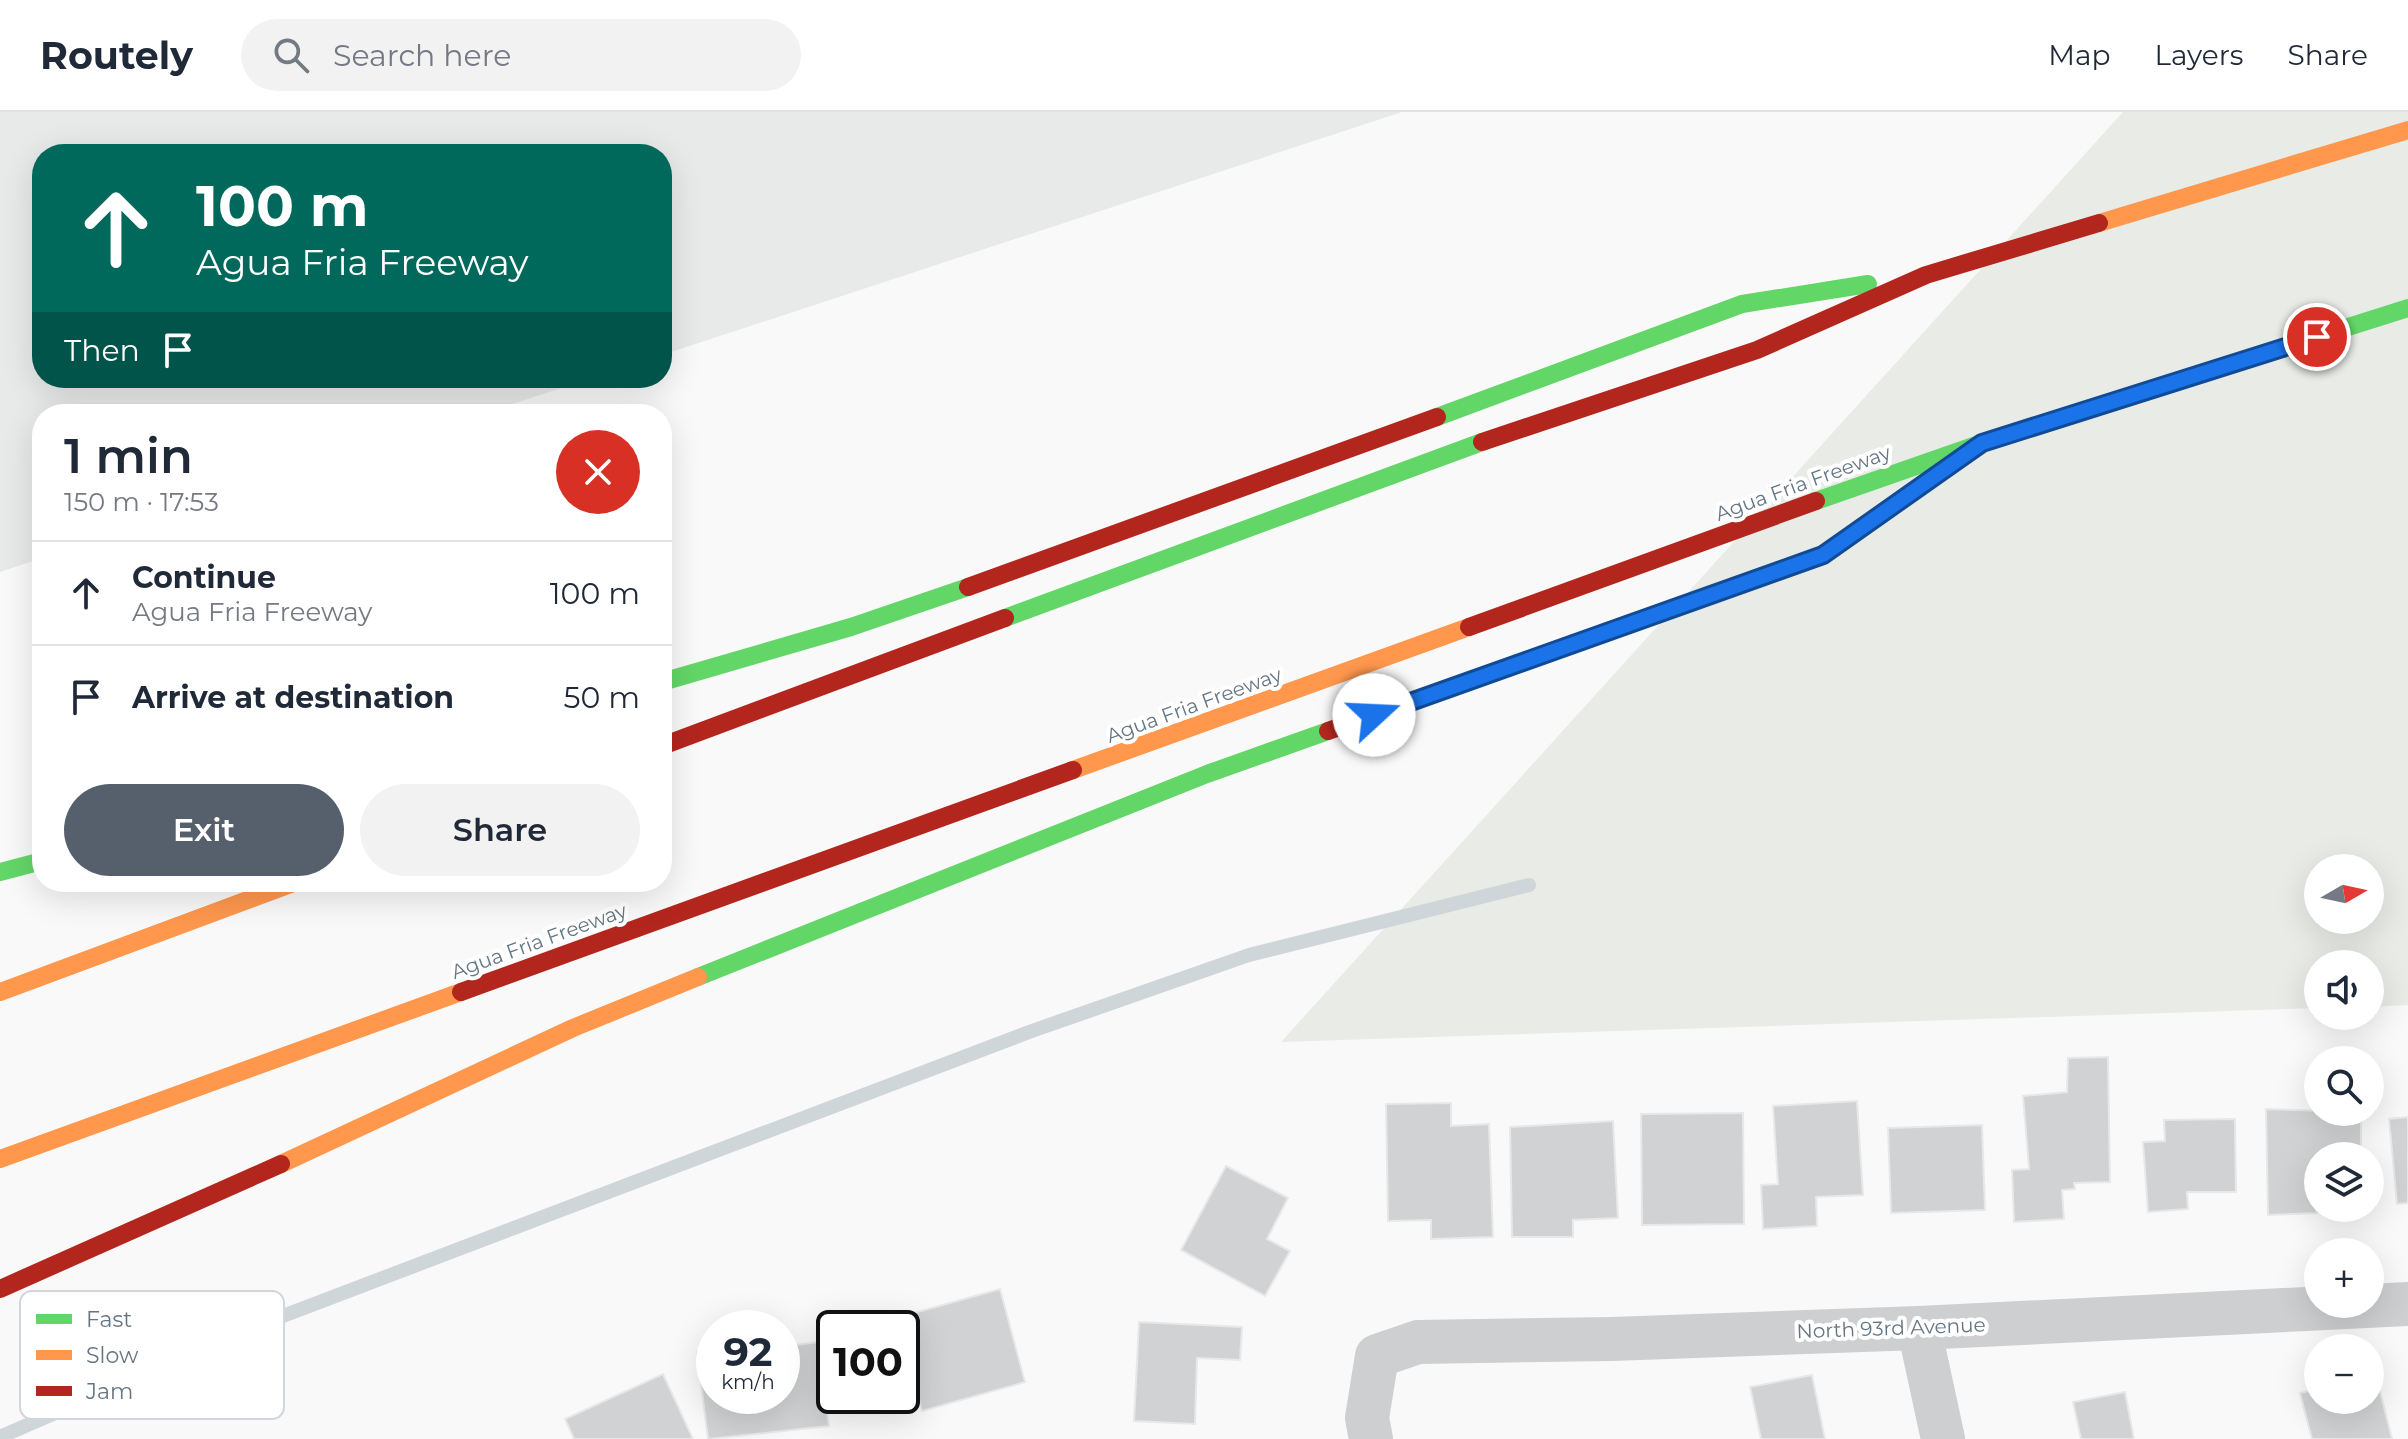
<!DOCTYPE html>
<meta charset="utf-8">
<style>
:root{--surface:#fff;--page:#f2f2f3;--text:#1f2937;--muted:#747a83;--line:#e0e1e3;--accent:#56606c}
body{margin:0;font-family:Montserrat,sans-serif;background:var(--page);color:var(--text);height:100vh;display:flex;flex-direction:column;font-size:30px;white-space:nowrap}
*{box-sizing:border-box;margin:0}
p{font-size:26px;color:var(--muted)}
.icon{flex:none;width:44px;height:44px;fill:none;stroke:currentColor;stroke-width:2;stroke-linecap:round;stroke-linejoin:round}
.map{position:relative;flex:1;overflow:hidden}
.sheet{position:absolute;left:32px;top:292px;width:640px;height:488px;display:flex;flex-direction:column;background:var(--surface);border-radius:32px;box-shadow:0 8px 32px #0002}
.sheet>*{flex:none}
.guide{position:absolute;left:32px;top:32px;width:640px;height:244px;border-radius:32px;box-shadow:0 8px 32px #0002;background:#00695c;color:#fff;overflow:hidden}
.needle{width:52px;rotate:81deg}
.buttons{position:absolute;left:2304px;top:742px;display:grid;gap:16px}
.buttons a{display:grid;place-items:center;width:80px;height:80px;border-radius:50%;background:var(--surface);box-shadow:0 8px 32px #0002;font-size:40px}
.speed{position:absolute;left:696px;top:1198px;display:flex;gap:16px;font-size:40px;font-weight:700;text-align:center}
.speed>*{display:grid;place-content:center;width:104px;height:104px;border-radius:50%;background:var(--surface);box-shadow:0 8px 32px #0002;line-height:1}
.speed small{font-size:20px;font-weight:400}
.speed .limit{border:4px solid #111;border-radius:12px;background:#fff;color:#111}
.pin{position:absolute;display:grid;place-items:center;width:68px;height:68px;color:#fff;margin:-34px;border:4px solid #fff;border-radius:50%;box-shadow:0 2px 8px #0007}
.me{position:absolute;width:88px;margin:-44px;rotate:70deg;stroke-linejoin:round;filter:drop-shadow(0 0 6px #0008)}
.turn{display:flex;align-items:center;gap:28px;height:168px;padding:0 32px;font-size:36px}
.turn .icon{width:104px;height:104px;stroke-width:2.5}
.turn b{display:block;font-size:56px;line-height:68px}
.then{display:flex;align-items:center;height:76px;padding:0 32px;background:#0003;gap:16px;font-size:30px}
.round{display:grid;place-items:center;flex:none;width:84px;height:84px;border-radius:42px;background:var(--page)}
.headline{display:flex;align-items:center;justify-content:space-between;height:136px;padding:0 32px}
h1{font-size:48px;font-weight:600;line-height:60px}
.cta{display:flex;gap:16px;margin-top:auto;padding:16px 32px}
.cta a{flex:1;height:92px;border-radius:48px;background:var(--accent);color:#fff;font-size:32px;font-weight:600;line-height:92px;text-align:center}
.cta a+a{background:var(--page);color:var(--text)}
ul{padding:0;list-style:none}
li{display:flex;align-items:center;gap:24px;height:104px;padding:0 32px;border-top:2px solid var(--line)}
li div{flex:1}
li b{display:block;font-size:30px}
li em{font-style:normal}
header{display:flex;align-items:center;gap:48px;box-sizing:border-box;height:112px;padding:0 40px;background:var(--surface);border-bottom:2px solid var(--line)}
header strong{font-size:38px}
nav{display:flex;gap:44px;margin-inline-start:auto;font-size:28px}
.search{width:560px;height:72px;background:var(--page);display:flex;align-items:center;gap:20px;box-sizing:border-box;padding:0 28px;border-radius:44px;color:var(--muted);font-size:30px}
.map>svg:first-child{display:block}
.built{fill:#e8e9e9}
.green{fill:#e8ebe6;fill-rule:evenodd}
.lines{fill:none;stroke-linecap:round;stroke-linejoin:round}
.stream{stroke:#ced6d9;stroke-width:14}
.building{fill:#d0d2d3;stroke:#e8e8e8;stroke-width:2}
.street{stroke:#cecfd0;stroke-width:44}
.fast{stroke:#63d668;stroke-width:18}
.slow{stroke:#ff974d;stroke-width:18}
.jam{stroke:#b3261e;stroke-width:18}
.route-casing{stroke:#114b97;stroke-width:20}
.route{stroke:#1a73e8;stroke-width:14}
.labels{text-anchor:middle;stroke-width:8;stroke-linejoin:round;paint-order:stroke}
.street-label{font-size:20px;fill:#657683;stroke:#fff}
.key{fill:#fff;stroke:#d1d6da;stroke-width:2}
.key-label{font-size:22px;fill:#657683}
</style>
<header>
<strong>Routely</strong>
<div class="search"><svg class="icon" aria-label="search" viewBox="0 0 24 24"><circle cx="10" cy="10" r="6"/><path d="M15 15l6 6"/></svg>Search here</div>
<nav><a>Map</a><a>Layers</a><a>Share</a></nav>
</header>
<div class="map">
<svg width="2408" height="1327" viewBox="0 0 2408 1327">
<rect width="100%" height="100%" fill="#f9f9f9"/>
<!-- built -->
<path class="built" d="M 0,0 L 1402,0 L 662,243 L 662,42 L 42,42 L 42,266 L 592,266 L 482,302 L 42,302 L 42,446 L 0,460 Z"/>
<!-- green -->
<path class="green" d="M 2123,0 L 2408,0 L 2408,893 L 2370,895 L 2370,852 L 2318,852 L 2318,896 L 1281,930 ZM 2318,756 L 2370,756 L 2370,808 L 2318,808 Z"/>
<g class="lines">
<!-- stream -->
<path class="stream" d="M 0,1325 L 246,1218 L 1029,920 L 1249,843 L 1529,773"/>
</g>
<!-- building -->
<path class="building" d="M 2108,945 L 2110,1070 L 2074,1071 L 2075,1077 L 2062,1078 L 2064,1107 L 2014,1110 L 2012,1058 L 2029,1057 L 2023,984 L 2067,980 L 2068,946 Z
M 1857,989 L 1863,1083 L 1816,1085 L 1817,1114 L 1763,1117 L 1761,1073 L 1778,1072 L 1773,994 Z
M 1451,991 L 1451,1014 L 1489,1012 L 1493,1125 L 1431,1127 L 1431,1108 L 1388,1109 L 1386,992 Z
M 2266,997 L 2361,1000 L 2361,1044 L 2318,1044 L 2317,1101 L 2268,1103 Z
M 1743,1001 L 1744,1112 L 1642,1113 L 1641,1002 Z
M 2408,1005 L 2408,1091 L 2397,1092 L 2389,1007 Z
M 2235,1007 L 2236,1080 L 2187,1080 L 2188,1097 L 2148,1100 L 2143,1030 L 2165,1029 L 2164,1008 Z
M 1613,1009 L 1618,1106 L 1573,1108 L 1573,1125 L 1512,1125 L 1510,1015 Z
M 1982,1013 L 1985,1098 L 1891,1101 L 1888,1016 Z
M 1226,1054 L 1288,1086 L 1267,1127 L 1290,1139 L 1265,1184 L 1181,1138 Z
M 1000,1177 L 1025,1270 L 922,1299 L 896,1206 Z
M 1139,1210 L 1242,1215 L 1240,1248 L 1197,1246 L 1195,1312 L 1134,1309 Z
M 818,1230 L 829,1314 L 708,1327 L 697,1240 L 714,1238 L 714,1284 L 782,1284 L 782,1235 Z
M 663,1262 L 693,1327 L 574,1327 L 565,1307 Z
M 1812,1263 L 1825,1327 L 1761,1327 L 1750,1275 Z
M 2376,1263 L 2392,1327 L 2312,1327 L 2300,1281 L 2318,1277 L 2318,1288 L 2370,1288 L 2370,1264 Z
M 2125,1280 L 2134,1327 L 2081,1327 L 2073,1290 Z"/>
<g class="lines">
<!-- street -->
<path class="street" d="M 1919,1216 L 1943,1327
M 1371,1327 L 1367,1306 L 1377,1244 L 1418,1230 L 1612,1227 L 1919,1216 L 2408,1192"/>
<!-- fast -->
<path class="fast" d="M 1437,305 L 1742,192 L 1868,172
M 1816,389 L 1982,331 L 2408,196
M 1005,506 L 1482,330
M 662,570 L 851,515 L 968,475
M 0,760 L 42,749
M 698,865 L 1207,662 L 1328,619"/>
<!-- slow -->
<path class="slow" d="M 2099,111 L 2408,18
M 1679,494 L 1823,443 L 1940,361
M 1073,658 L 1469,515
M 0,880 L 296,770
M 0,1047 L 461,880
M 281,1052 L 573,916 L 698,865"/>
<!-- jam -->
<path class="jam" d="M 1482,330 L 1757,238 L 1926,163 L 2099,111
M 968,475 L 1437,305
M 1469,515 L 1816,389
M 1328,619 L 1679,494
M 662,634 L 1005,506
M 461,880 L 1073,658
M 0,1177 L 281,1052"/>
</g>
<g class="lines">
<defs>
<path id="route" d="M 1374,603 L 1823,443 L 1982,331 L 2317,225"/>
</defs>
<!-- route casing -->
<use href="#route" class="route-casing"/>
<!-- route -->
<use href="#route" class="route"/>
</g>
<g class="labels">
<!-- street labels -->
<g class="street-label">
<text transform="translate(1803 371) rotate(-20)" y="7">Agua Fria Freeway</text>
<text transform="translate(1194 593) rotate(-20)" y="7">Agua Fria Freeway</text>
<text transform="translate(539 829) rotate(-20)" y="7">Agua Fria Freeway</text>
<text transform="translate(1891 1216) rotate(-2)" y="7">North 93rd Avenue</text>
</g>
</g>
<!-- legend -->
<rect x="20" y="1179" width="264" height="128" rx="12" class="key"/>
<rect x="36" y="1202" width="36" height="10" fill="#63d668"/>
<rect x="36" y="1238" width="36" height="10" fill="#ff974d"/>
<rect x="36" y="1274" width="36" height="10" fill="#b3261e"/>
<g class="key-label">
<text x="86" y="1215">Fast</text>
<text x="86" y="1251">Slow</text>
<text x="86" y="1287">Jam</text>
</g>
</svg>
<div class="buttons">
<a><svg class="needle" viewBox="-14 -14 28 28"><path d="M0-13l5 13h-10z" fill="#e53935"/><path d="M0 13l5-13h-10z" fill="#747a83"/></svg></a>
<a><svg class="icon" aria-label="sound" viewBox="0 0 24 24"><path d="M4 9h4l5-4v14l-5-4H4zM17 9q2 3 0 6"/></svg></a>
<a><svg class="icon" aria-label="search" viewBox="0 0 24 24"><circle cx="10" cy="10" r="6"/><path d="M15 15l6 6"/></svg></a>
<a><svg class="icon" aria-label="layers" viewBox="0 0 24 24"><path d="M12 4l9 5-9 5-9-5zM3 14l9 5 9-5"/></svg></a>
<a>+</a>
<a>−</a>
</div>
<div class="speed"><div>92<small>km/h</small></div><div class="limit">100</div></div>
<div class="pin" style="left:2317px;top:225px;background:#d93025"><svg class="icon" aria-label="arrive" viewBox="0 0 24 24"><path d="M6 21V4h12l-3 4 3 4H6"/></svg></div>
<svg class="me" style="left:1374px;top:603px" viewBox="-20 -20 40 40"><circle r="19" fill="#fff"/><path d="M0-13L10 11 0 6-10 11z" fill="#1a73e8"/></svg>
<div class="guide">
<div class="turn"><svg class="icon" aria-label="ahead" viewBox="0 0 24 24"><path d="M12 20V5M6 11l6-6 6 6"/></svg><div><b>100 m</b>Agua Fria Freeway</div></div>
<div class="then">Then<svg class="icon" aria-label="arrive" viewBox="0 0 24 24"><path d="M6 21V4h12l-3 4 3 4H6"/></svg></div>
</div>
<section class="sheet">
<div class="headline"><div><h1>1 min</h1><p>150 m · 17:53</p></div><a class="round" style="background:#d93025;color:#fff"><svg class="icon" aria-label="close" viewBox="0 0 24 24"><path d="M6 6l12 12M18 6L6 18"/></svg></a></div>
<ul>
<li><svg class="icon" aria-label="ahead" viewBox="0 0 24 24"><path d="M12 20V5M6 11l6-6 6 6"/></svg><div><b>Continue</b><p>Agua Fria Freeway</p></div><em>100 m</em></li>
<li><svg class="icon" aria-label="arrive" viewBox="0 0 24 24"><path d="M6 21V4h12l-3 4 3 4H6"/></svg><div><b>Arrive at destination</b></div><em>50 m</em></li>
</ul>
<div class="cta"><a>Exit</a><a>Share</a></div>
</section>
</div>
